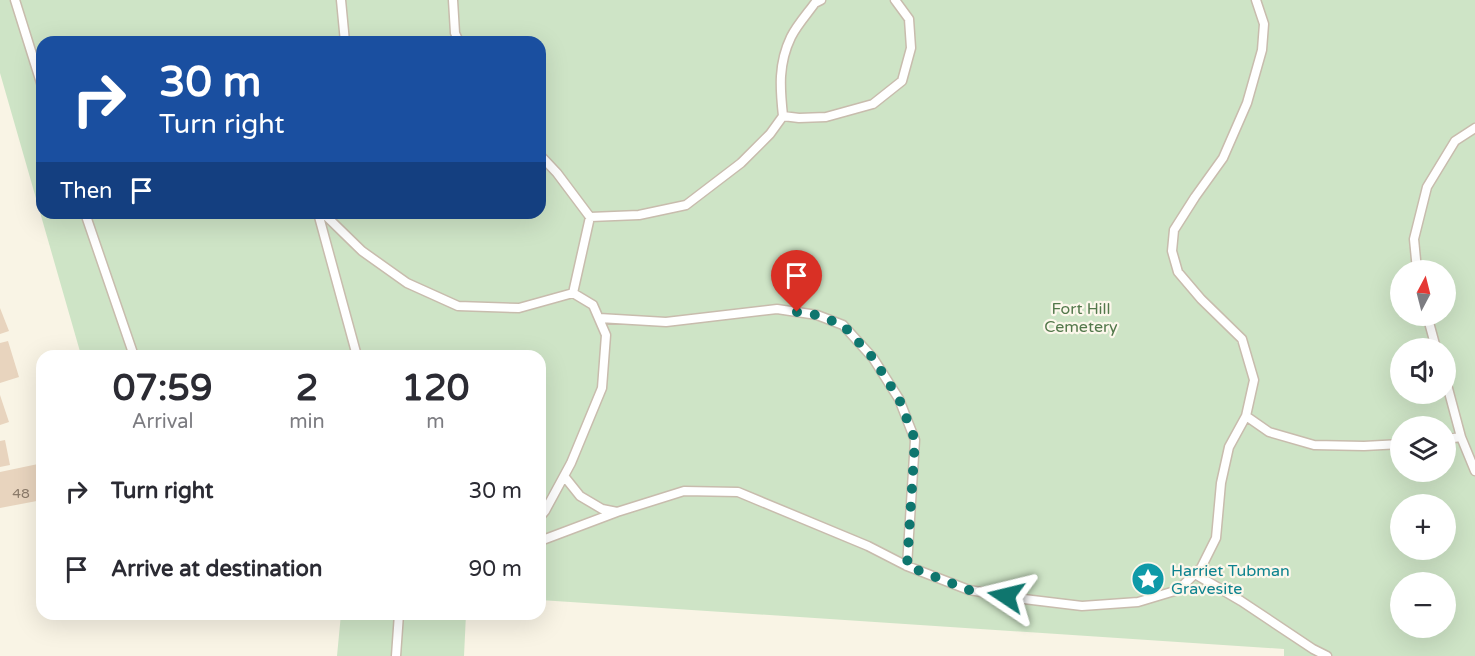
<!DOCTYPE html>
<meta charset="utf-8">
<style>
:root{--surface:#fff;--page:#f7f7f7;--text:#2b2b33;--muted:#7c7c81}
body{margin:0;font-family:"Varela Round",sans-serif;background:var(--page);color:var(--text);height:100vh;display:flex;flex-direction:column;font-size:22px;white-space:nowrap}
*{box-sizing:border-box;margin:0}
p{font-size:20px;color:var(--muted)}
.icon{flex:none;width:33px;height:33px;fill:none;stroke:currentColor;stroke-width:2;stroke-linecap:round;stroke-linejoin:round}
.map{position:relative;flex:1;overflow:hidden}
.drawer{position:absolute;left:36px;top:350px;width:510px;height:270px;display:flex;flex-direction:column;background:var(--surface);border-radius:18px;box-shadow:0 6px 24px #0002}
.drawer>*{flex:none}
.top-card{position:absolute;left:36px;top:36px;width:510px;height:183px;border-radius:18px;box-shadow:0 6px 24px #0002;background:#1a4fa0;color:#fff;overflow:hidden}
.needle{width:39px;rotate:7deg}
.tools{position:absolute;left:1390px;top:260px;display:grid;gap:12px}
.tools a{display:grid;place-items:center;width:66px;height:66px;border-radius:50%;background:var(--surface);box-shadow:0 6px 24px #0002;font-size:30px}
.pin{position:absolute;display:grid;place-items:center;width:51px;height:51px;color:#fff;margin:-62px -26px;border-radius:50% 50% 50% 0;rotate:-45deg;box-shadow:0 0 6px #0007}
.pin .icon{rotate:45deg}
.me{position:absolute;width:66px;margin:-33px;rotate:280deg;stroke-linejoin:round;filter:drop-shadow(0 0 4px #0008)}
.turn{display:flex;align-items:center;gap:21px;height:126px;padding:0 24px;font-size:27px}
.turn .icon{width:78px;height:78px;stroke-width:2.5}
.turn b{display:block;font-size:42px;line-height:51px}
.then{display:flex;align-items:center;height:57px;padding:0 24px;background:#0003;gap:12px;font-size:22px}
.eta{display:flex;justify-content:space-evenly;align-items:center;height:102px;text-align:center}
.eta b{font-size:36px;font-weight:700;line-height:42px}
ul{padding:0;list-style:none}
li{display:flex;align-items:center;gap:18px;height:78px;padding:0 24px}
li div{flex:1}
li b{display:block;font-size:22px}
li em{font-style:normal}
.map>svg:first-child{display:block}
.green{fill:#cee4c6;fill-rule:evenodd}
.building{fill:#e8d4be}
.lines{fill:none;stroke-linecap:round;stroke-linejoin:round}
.lane-casing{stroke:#c8bcad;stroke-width:11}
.lane{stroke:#fff;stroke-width:8}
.route{stroke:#0f766e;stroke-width:10;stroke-dasharray:0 18}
.labels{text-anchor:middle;stroke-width:4.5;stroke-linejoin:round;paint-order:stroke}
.number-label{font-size:14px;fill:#8c7b6a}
.park-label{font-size:16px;fill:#53784b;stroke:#fcf7eb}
.culture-label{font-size:16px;fill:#0d838f;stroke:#fcf7eb;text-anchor:start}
</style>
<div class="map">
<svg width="1475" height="656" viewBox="0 0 1475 656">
<rect width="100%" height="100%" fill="#f9f4e5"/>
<!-- green -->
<path class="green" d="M 0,0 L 1475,0 L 1475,656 L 1284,656 L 1284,649 L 540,600 L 540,356 L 81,355 L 0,73 ZM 42,42 L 540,42 L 540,213 L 42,213 ZM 1401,270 L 1446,270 L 1446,315 L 1401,315 ZM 1401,348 L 1446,348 L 1446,393 L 1401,393 ZM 1401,426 L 1446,426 L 1446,471 L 1401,471 ZM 1401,504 L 1446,504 L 1446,549 L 1401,549 ZM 1401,582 L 1446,582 L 1446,627 L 1401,627 Z
M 341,614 L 466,614 L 464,656 L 337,656 Z"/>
<!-- building -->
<path class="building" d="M 0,308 L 9,331 L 0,334 Z
M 8,341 L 19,377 L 0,383 L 0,343 Z
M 0,395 L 9,422 L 0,425 Z
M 5,440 L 10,465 L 0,467 L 0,441 Z
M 38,464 L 42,486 L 42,500 L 0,508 L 0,472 Z"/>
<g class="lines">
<defs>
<path id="lane" d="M 15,0 L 42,86
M 341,0 L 345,42
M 453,0 L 455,33 L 459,42
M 783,116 L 799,118 L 826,117 L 873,104 L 902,81 L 911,48 L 909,19 L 895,0
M 540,155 L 557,173 L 590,217 L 573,293 L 593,305 L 606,335 L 602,388 L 571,463 L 545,511 L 540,517
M 85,213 L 134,356
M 318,213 L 357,356
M 323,213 L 362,251 L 407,283 L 458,306 L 519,308 L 573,293
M 590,217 L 639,215 L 686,205 L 741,163 L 770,134 L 783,116 C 780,88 778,64 791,37 C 797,25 807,14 815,3 L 821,0
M 1417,270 L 1414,239 L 1427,187 L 1455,141 L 1475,128
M 1427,315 L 1436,348
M 599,318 L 666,322 L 777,309 L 817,315 L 843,325 L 873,358 L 899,399 L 915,440 L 907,566
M 1446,381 L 1461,437 L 1475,471
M 1246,416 L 1269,432 L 1314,445 L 1364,446 L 1401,444
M 1446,439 L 1461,437
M 564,476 L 580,496 L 602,509 L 617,512
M 540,541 L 617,512 L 684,491 L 738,492 L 868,546 L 907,566 L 969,590 L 1024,599 L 1082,606 L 1138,602 L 1178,590 L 1201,568 L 1216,538 L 1221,483 L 1229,447 L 1246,416 L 1254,380 L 1242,339 L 1201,299 L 1178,272 L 1172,251 L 1174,230 L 1195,197 L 1223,158 L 1247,103 L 1262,50 L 1264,24 L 1256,0
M 1195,574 L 1241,601 L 1313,649 L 1327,656
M 396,656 L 399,614"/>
</defs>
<!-- lane casing -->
<use href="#lane" class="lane-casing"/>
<!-- lane -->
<use href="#lane" class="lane"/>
</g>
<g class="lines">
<!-- route -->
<path class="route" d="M 797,312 L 817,315 L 843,325 L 873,358 L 899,399 L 915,440 L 907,566 L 969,590 L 1006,596"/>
</g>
<!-- icons -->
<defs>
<symbol id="sight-disc" viewBox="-11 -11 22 22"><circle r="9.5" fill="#0f9aa8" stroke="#fcf7eb"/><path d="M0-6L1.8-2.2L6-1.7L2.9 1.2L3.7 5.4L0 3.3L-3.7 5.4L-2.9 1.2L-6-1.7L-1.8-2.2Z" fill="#fff"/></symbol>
</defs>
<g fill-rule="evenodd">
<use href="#sight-disc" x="1129" y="560" width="38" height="38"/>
</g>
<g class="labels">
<!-- number labels -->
<g class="number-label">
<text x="21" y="498">48</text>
</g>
<!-- park labels -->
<g class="park-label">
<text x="1081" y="314">Fort Hill<tspan x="1081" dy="18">Cemetery</tspan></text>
</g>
<!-- culture labels -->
<g class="culture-label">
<text x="1171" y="576">Harriet Tubman<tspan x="1171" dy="18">Gravesite</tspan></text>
</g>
</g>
</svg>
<div class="tools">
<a><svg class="needle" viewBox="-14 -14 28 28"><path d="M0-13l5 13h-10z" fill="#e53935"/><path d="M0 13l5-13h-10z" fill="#7c7c81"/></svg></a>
<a><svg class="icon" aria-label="sound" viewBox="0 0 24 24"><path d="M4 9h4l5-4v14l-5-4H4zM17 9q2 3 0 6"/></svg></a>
<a><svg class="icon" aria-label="layers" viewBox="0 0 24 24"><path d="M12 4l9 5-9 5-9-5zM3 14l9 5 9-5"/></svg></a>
<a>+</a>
<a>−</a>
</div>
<div class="pin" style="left:797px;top:312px;background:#d93025"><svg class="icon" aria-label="arrive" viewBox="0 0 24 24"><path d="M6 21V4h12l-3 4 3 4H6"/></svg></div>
<svg class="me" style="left:1006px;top:596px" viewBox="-20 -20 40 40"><path d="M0-17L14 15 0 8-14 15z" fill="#0f766e" stroke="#fff" stroke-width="4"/></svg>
<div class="top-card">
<div class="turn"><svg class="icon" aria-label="right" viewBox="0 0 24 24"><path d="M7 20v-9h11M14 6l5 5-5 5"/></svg><div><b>30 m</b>Turn right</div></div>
<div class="then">Then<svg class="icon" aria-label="arrive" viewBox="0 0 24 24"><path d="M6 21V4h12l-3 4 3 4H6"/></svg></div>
</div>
<section class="drawer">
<div class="eta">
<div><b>07:59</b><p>Arrival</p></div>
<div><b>2</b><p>min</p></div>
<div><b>120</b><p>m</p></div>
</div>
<ul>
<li><svg class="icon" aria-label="right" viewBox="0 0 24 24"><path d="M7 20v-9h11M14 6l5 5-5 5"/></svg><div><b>Turn right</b></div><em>30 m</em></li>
<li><svg class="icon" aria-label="arrive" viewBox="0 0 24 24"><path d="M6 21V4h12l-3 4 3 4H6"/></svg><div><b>Arrive at destination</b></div><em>90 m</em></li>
</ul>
</section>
</div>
